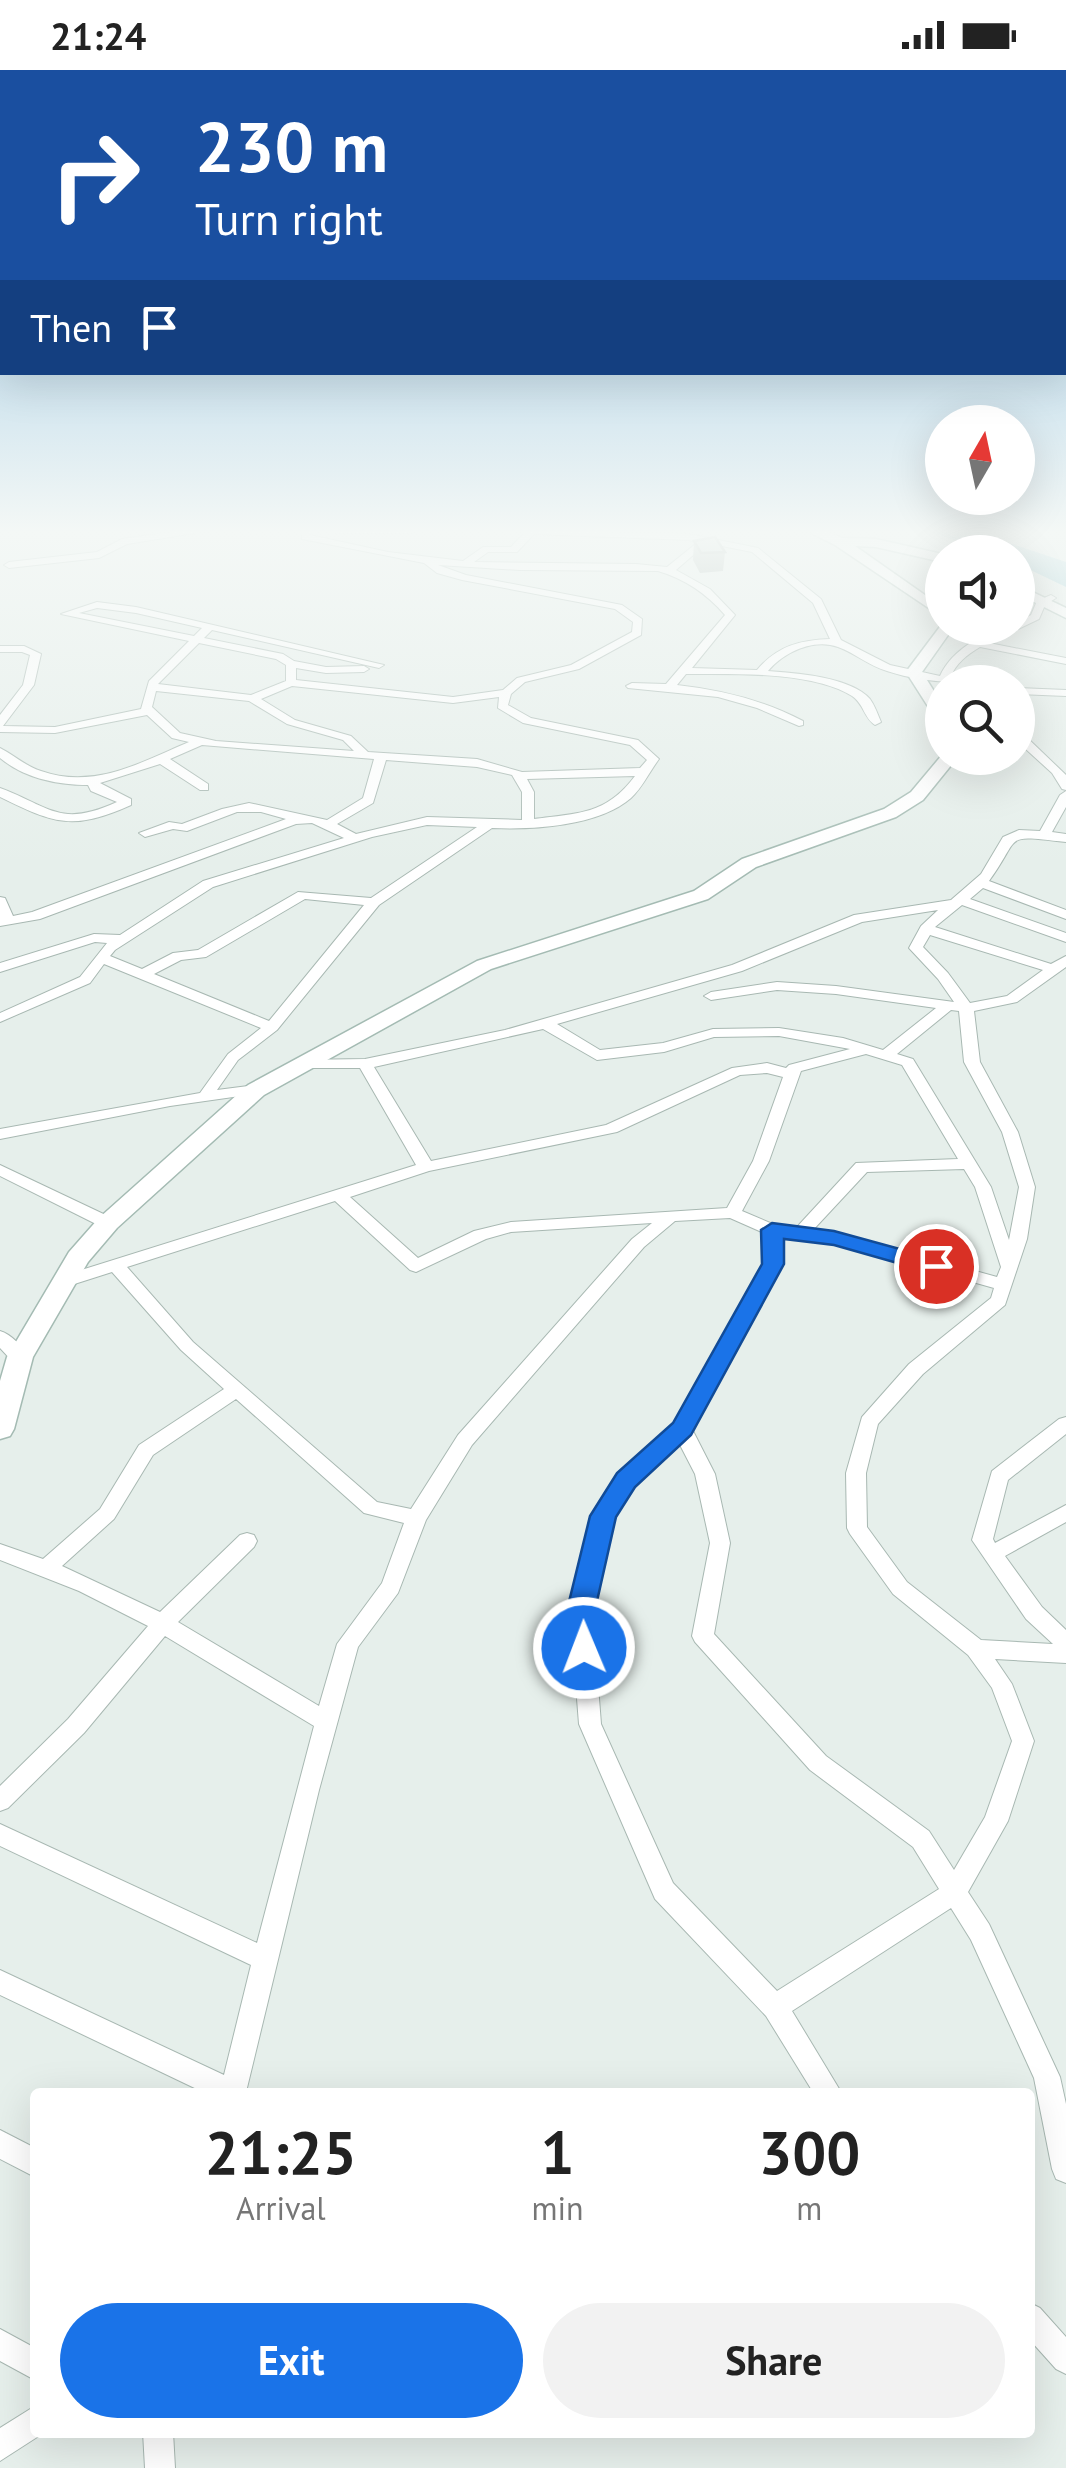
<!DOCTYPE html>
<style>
:root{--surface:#fff;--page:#f2f2f2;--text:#222;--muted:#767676;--accent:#1a73e8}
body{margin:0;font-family:"PT Sans",sans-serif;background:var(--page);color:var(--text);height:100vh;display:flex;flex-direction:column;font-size:38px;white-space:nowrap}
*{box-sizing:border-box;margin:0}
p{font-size:32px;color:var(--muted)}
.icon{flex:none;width:55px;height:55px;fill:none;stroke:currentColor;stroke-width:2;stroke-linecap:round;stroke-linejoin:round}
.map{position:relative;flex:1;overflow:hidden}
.side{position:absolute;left:30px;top:2018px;width:1005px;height:350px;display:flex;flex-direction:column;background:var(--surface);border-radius:10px;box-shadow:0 10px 40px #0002}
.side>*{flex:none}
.guide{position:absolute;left:0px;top:0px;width:1068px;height:305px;box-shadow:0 10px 40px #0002;background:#1a4fa0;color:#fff;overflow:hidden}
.needle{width:65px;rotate:9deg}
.fabs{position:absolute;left:925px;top:335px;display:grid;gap:20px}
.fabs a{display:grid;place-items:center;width:110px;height:110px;border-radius:50%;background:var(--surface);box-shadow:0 10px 40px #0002;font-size:50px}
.pin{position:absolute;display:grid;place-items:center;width:85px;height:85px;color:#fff;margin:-42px;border:5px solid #fff;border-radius:50%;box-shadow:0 2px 10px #0007}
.me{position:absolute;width:110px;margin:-55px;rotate:359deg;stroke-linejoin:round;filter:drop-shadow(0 0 8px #0008)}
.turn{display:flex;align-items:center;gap:35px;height:210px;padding:0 30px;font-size:45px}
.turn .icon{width:130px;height:130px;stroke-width:2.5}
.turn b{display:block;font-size:70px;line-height:85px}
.then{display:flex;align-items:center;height:95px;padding:0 30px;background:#0003;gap:20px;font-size:38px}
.eta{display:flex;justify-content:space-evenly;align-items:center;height:170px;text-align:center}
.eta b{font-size:60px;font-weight:600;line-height:70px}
.primary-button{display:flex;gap:20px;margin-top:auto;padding:20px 30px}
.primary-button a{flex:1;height:115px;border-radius:60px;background:var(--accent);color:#fff;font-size:40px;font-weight:600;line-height:115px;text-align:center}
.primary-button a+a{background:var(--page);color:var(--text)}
.status{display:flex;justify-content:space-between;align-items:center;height:70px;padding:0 50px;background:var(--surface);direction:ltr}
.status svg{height:28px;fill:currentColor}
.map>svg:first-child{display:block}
.water{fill:#8ec9d4}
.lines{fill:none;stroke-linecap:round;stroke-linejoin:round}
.street-casing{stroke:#a8b8b2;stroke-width:2}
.secondary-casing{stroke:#a4bbb3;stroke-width:3}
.street{fill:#fff;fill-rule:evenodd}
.secondary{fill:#fff;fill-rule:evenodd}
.wall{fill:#a1aea9}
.building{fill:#bbcac4;stroke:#838d89;stroke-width:2.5}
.route{fill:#1a73e8;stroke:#114b97;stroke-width:2.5}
</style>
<div class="status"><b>21:24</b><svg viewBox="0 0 49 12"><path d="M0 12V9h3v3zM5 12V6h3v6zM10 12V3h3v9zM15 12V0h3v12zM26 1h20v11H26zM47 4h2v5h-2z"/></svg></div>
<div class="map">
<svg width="1066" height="2398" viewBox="0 0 1066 2398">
<rect width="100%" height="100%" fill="#e6efeb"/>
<!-- water -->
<path class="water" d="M 925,460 L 970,460 L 1066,492 L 1066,517 L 1018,494 L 1018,482 L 991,482 Z"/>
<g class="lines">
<defs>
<path id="street" d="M 184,460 L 213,460 L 127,474 L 99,488 L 9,498 L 4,495 L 9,492 L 97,482 L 122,469 Z
M 302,460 L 312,460 L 310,465 L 388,482 L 463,491 L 483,477 L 511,477 L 524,463 L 510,460 L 689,464 L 758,478 L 821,529 L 841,570 L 890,595 L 940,606 C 952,579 988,558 1018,558 L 1018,552 L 1031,545 L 1037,531 L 1051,525 L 1056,528 L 1045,535 L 1039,549 L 989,573 L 1066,588 L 1066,594 L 980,577 C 967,585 956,593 950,608 L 955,612 C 934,612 908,608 887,601 C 869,596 855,583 838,577 C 814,568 784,582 768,601 C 796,603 851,607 870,629 C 875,636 878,645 881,652 L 875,655 C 864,648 864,634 852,626 C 812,601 732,604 686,604 L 677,615 C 722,620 763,630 803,651 L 803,655 L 799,656 L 757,638 L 718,627 L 628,618 L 626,616 L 632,613 L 666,614 L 725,545 C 706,523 685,509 658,501 L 520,500 L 438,495 L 466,505 L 622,535 L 642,549 L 641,565 L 579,599 L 525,612 L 511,624 L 508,635 L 531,648 L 638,670 L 659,689 C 650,701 642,718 631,728 C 599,756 533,760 492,758 L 379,835 L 277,960 L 238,990 L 217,1020 L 256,1015 L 264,1020 L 261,1023 L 170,1036 L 0,1069 L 0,1059 L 200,1023 L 228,984 L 261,958 L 104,894 L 90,913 L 0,952 L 0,943 L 80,907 L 107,873 L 95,872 L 0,902 L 0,893 L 94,864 L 120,865 L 203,811 L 344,768 L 312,753 L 296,754 L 40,849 L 0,856 L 0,827 L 5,828 L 13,846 L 32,842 L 286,749 L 261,742 L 237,742 L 187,761 L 173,759 L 145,767 L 139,763 L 169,752 L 182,754 L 222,739 L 249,733 L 327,750 L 363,728 L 374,689 L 202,675 L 170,689 L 208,714 L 208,720 L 200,720 L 160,694 L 100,713 L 131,729 L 131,735 C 73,761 55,754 0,727 L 0,718 C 51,737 60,758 117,732 L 91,721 L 88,715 C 57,715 24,708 0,688 L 0,678 C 14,685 25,696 41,701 C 94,720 141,692 189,672 L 172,668 L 147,645 L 55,663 L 0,662 L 0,645 L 23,615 L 30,585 L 22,582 L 0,582 L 0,576 L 24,576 L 41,584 L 34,615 L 3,656 L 55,657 L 141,639 L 149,611 L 189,571 L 61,544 L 97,532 L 136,537 L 384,595 L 379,598 L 212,560 L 204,568 L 283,584 L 294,591 L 326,597 L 364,596 L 369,599 L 364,602 L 326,603 L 296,598 L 296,610 L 453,627 L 503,620 L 517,608 L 571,595 L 632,562 L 633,552 L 615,539 L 462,510 L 437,503 L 424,493 L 302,469 ZM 534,464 L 689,470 L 698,472 L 667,497 L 636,494 L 474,492 L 488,482 L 517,482 ZM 707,473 L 752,482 L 813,533 L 830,569 C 800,570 777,576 757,600 L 692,598 L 735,545 L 710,519 L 676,500 ZM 97,538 L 136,543 L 202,558 L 194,566 L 79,543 ZM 199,573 L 276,589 L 286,595 L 286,611 L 251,625 L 158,614 ZM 292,616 L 453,633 L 499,627 L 498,638 L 523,653 L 630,675 L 647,690 L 640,698 L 522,702 L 477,689 L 368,682 L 351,666 L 295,650 L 261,629 ZM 156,621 L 249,631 L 287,654 L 343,670 L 354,681 L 216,671 L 180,663 L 152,637 ZM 386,690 L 477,697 L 512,705 L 522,722 L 522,750 L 427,747 L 356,764 L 337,754 L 373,733 ZM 635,706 C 606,745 578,743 534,749 L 534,722 L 527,709 ZM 427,755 L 477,757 L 371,828 L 298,822 L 198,880 L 173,883 L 142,899 L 110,886 L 115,880 L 213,817 L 372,767 ZM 305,829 L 364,835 L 269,951 L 154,904 L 181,890 L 206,887 Z
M 330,460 L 417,460 L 413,463 L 334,463 Z
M 942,528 L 942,534 L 932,536 L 927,533 Z
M 1018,618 L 1066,620 L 1066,626 L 1018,624 Z
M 1018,659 L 1066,705 L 1066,720 L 1062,719 L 1052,703 L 1019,673 Z
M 1066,721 L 1066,737 L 1052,762 L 1066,764 L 1066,772 C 1001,765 1023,764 989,811 L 1066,840 L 1066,849 L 983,818 L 970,829 L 1066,863 L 1066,872 L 962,835 L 935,857 L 1051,894 L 1066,886 L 1066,897 L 1017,932 L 974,941 L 980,992 L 1018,1062 L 1035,1117 L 1027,1169 L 1005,1235 L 923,1304 L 878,1354 L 866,1403 L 867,1457 L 907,1512 L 981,1570 L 1053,1574 L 1026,1549 L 972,1470 L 992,1401 L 1059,1349 L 1066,1347 L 1066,1364 L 1008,1410 L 993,1469 L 995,1473 L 1066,1435 L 1066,1452 L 1005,1486 L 1042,1537 L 1066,1560 L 1066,1593 L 995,1589 L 1012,1614 L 1034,1671 L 1008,1751 L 968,1822 L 989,1854 L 1060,2007 L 1066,2034 L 1066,2113 L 1056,2109 L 1052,2099 L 1034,2008 L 971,1870 L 951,1838 L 792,1941 L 841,2022 L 813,2022 L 766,1946 L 655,1829 L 579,1654 L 570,1539 L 593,1446 L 619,1405 L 675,1354 L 764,1194 L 764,1163 L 730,1148 L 675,1151 L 644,1177 L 472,1375 L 426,1450 L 398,1523 L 358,1577 L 319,1720 L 246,2022 L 203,2022 L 0,1925 L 0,1900 L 224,2005 L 251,1895 L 0,1776 L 0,1754 L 257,1873 L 314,1656 L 165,1566 L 84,1663 L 8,1738 L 0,1741 L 0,1716 L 68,1649 L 148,1556 L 79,1521 L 0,1490 L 0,1474 L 43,1489 L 100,1439 L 139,1375 L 224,1319 L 181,1280 L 112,1202 L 65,1217 L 56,1211 L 59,1207 L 416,1095 L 360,998 L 304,998 L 299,996 L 296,993 L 299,990 L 365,989 L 505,960 L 732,895 L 854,845 L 951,830 L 981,804 L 1003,767 L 1019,760 L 1040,761 L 1060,725 ZM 938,840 L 921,856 L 909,878 L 938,909 L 954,932 L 836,916 L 777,912 L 711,922 L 704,926 L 711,930 L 777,920 L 836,924 L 936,938 L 883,980 L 843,968 L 779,958 L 713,959 L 663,973 L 600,980 L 557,954 L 742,901 L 862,852 ZM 930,865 L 1043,900 L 1007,926 L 970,933 L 948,903 L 923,877 ZM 951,940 L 959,941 L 964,992 L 1002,1062 L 1019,1117 L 1009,1170 L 991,1117 L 913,989 L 897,984 ZM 543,959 L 597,990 L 664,982 L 714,967 L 779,966 L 850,979 L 789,995 L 786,998 L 767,993 L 732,998 L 606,1055 L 431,1091 L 374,997 ZM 866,984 L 902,995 L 958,1089 L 856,1093 L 796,1158 L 775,1155 L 742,1141 L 769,1091 L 801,1001 ZM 767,1003 L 783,1007 L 753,1091 L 727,1138 L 511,1152 L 474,1161 L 418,1188 L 350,1127 L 429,1101 L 617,1062 L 740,1005 ZM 964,1099 L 975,1117 L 1001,1197 L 997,1207 L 835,1162 L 813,1160 L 867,1102 ZM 335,1131 L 410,1200 L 416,1202 L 486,1169 L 511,1162 L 652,1153 L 632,1169 L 458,1365 L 411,1439 L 377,1432 L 193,1272 L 127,1197 ZM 781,1167 L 834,1173 L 994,1218 L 991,1228 L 909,1294 L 862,1347 L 846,1403 L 847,1458 L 850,1464 L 893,1524 L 968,1585 L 992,1618 L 1012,1671 L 985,1747 L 954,1800 L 929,1761 L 826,1686 L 714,1564 L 730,1473 L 715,1404 L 692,1359 L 782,1194 ZM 236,1329 L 364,1443 L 404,1453 L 382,1513 L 337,1574 L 319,1636 L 178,1552 L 254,1477 L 257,1471 L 254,1465 L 247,1463 L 240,1465 L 160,1542 L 62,1496 L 114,1449 L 153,1385 ZM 679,1373 L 695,1404 L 710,1473 L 692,1566 L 695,1572 L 810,1700 L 913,1777 L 939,1819 L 777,1921 L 673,1813 L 601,1654 L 592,1539 L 613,1447 L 633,1415 Z
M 0,1095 L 114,1149 L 116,1153 L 114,1157 L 102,1157 L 0,1106 Z
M 0,1261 C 11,1264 23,1277 29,1287 L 27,1292 L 13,1292 L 0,1278 Z
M 0,2060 L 35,2078 L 35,2107 L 0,2089 Z
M 1030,2233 L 1040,2238 L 1066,2267 L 1066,2304 L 1056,2299 L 1030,2270 Z
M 0,2259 L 35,2278 L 35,2310 L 0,2291 Z
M 35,2336 L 35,2362 L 45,2362 L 0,2391 L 0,2358 Z
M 143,2362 L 173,2362 L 175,2398 L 145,2398 Z"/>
<path id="secondary" d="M 805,460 L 824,460 L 842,468 L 876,469 L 942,484 L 942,492 L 876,477 L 855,476 L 942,537 L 942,547 L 835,475 Z
M 1018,515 L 1066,538 L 1066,548 L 1018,524 Z
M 942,554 L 953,558 L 922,602 L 942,634 L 942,651 L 936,649 L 906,602 Z
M 942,685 L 957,688 L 923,730 L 896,747 L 756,797 L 708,829 L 491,899 L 264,1025 L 117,1158 L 88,1192 L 33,1287 L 14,1359 L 10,1366 L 0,1369 L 0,1311 L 7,1287 L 69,1182 L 99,1148 L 248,1015 L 477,891 L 694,821 L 742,789 L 884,739 L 911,722 Z"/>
</defs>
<!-- street casing -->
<use href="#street" class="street-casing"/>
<!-- secondary casing -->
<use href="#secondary" class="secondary-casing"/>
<!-- street -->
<use href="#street" class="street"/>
<!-- secondary -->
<use href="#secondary" class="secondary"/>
</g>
<!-- wall -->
<path class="wall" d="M 694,471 L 725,482 L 723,501 L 700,503 L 693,490 Z"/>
<!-- building -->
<path class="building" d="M 715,467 L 725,482 L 701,483 L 694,471 Z"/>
<!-- sky -->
<linearGradient id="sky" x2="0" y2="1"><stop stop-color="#84bce0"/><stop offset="0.58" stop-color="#f4f8f6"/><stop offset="1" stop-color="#f4f8f6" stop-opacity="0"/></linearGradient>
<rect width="1066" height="796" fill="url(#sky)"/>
<!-- route -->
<path class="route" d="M 772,1153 L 834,1161 L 944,1191 L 948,1196 L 936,1204 L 834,1175 L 784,1169 L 784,1194 L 691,1365 L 635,1417 L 616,1447 L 595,1540 L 598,1578 L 594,1586 L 584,1589 L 574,1586 L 567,1540 L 590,1446 L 617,1403 L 673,1353 L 762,1194 L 761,1160 Z"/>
</svg>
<div class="fabs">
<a><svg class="needle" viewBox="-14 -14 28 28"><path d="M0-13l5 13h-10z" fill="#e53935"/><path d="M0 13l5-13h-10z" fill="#767676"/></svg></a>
<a><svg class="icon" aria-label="sound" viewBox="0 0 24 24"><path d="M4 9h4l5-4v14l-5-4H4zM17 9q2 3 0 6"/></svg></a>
<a><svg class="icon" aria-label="search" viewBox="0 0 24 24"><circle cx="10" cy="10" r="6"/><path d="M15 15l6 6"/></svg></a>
</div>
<div class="pin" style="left:936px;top:1196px;background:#d93025"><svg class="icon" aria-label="arrive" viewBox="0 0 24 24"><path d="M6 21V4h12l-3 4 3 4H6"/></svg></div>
<svg class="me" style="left:584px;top:1578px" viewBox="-20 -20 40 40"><circle r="17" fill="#1a73e8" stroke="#fff" stroke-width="3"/><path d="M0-11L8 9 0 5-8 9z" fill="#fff"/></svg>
<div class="guide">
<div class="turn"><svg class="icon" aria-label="right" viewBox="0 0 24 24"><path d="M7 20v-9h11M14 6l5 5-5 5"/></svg><div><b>230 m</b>Turn right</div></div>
<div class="then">Then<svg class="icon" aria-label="arrive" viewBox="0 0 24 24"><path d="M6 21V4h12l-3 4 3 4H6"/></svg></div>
</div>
<section class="side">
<div class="eta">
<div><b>21:25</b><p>Arrival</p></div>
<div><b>1</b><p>min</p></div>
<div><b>300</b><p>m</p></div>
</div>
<div class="primary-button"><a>Exit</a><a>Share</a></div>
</section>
</div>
